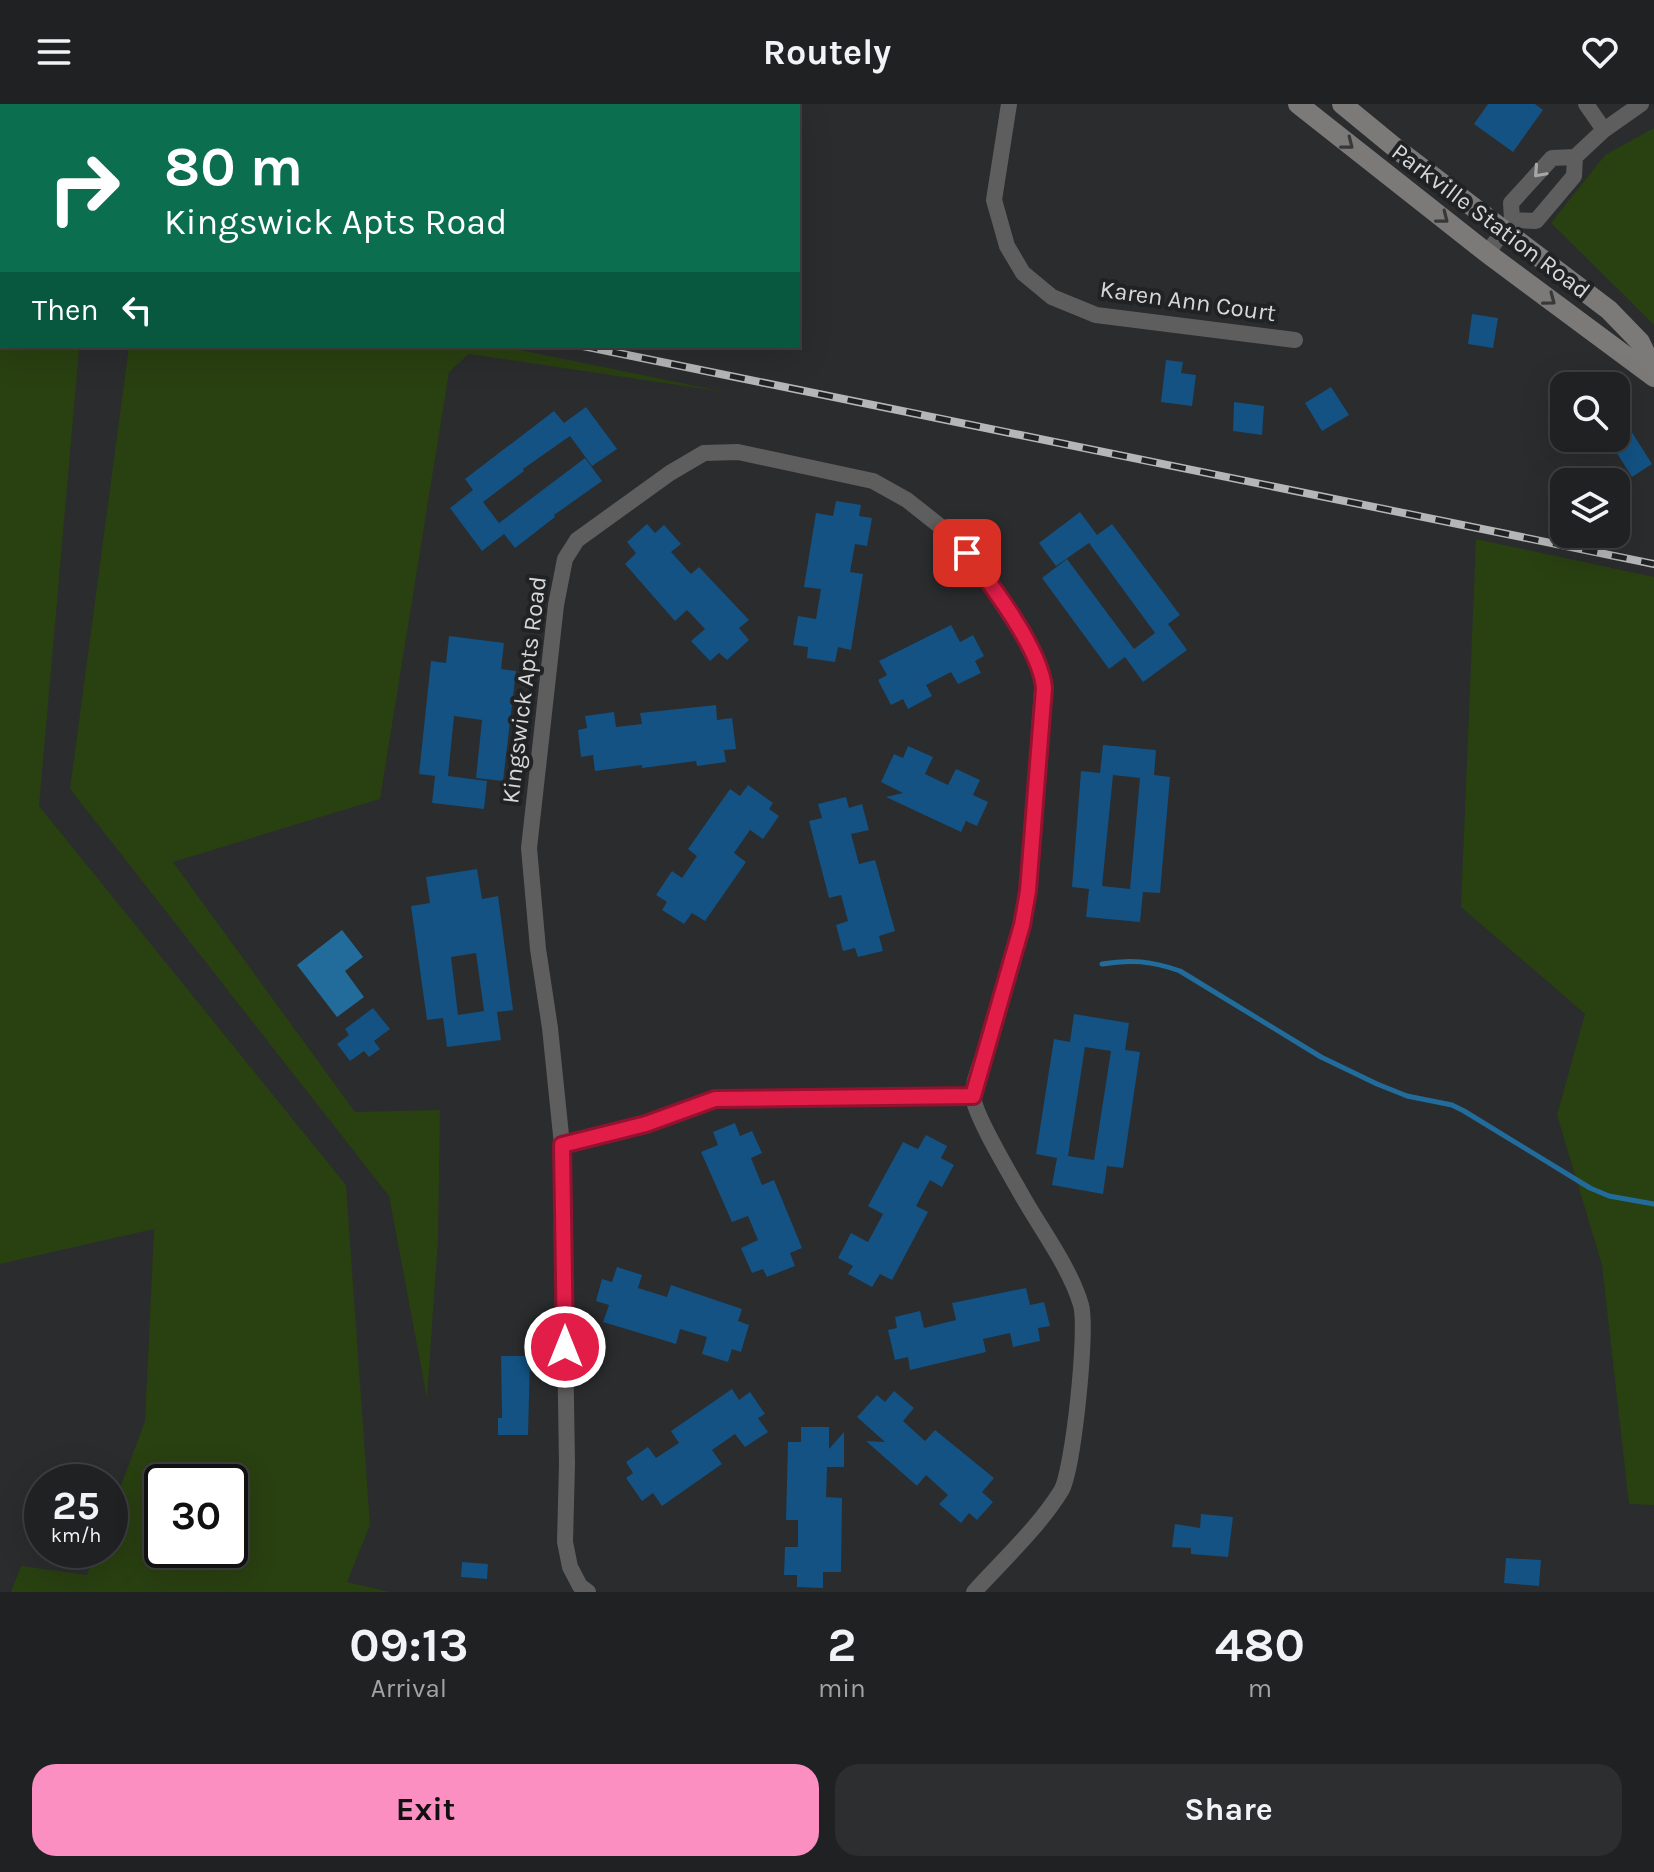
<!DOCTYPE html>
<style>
:root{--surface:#202122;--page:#2d2e2f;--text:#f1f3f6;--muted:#a2a3a5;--line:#3d3e40;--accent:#fc8fc1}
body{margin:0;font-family:Karla,sans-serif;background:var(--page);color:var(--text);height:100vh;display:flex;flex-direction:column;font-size:30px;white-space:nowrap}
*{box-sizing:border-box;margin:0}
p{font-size:26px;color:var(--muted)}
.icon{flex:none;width:44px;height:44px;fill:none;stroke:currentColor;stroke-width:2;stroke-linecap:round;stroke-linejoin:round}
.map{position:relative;height:1488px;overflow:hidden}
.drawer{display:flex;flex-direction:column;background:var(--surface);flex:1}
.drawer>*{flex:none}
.hud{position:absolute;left:0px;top:0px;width:800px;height:244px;box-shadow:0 8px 32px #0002,0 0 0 2px var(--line);background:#0b6e4f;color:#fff;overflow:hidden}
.buttons{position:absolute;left:1550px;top:268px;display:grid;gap:16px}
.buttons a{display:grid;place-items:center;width:80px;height:80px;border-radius:16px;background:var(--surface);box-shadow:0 8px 32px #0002,0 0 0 2px var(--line);font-size:40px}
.speed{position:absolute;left:24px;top:1360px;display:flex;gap:16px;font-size:40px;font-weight:700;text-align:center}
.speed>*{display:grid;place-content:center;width:104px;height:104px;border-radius:50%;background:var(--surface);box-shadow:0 8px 32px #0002,0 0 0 2px var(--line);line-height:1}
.speed small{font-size:20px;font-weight:400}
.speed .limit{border:4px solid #111;border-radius:12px;background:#fff;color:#111}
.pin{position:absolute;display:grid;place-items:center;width:68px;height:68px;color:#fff;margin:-34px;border-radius:16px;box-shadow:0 4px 12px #0006}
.me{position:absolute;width:88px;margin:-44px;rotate:0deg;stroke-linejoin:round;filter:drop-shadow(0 0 6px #0008)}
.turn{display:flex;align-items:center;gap:28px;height:168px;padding:0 32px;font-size:36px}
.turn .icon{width:104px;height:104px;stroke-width:2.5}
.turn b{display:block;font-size:56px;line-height:68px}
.then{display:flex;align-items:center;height:76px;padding:0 32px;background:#0003;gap:16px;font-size:30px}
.eta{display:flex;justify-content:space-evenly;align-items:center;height:136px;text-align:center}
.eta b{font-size:48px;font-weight:700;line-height:56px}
.action{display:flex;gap:16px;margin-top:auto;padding:16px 32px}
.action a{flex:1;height:92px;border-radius:24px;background:var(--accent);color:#111;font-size:32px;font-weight:700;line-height:92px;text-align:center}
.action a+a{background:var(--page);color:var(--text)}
header{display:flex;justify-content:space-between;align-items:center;height:104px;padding:0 32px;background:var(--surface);font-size:36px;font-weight:700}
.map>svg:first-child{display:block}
.green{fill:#294011;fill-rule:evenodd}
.water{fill:#226c9b}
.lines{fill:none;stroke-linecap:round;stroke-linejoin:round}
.stream{stroke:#226c9b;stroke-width:5}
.building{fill:#135283;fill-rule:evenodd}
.minor{stroke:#5f5e5e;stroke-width:16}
.secondary{stroke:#7c7a79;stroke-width:20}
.rail-casing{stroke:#b4b6b7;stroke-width:8}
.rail{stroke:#212224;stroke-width:5;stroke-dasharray:15;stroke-linecap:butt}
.oneway{stroke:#383839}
.oneway2{stroke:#a6a7a8}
.route-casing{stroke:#92132f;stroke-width:20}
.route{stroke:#e11d48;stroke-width:14}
.labels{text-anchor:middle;stroke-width:8;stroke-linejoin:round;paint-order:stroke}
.street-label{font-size:24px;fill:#d6d8d9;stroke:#212224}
</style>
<header><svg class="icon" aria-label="menu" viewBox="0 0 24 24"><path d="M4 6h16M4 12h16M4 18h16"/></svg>Routely<svg class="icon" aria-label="heart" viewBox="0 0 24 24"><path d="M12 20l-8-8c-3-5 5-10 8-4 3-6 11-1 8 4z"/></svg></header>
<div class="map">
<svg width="1654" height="1488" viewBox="0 0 1654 1488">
<rect width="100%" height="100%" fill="#2a2c2e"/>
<!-- green -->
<path class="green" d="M 1654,24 L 1654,221 L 1551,119 L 1605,51 Z
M 0,168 L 2,242 L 77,242 L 79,247 L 39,702 L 346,1081 L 370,1421 L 347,1478 L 390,1488 L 11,1488 L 21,1462 L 87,1471 L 97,1446 L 110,1446 L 110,1411 L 145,1317 L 154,1125 L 0,1160 ZM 162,1378 L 230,1378 L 230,1446 L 162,1446 Z
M 129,242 L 501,242 L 725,288 L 469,250 L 449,268 L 380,695 L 173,758 L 355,1008 L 440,1006 L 438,1136 L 427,1294 L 389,1092 L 70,685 Z
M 1476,435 L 1654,473 L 1654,1401 L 1629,1400 L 1602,1161 L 1557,1011 L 1585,910 L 1461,803 Z"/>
<!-- water -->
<path class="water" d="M 342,826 L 363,853 L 345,867 L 364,893 L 337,913 L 297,861 Z"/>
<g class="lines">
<!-- stream -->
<path class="stream" d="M 1102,860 C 1130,855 1152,857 1180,867 L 1321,953 L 1377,980 L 1407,992 L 1452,1001 L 1464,1007 L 1590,1084 L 1609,1092 L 1654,1100"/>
</g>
<!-- building -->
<path class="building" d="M 1488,0 L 1535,0 L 1543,6 L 1513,48 L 1474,20 Z
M 1472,210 L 1498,214 L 1493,244 L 1468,240 Z
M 1166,256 L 1183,258 L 1181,269 L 1196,271 L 1192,302 L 1161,298 Z
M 1331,283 L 1349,311 L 1322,327 L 1305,299 Z
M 1234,298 L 1264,302 L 1262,331 L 1233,327 Z
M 586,303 L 617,345 L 592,362 L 570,332 L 523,365 L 524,367 L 483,398 L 499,419 L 585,354 L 602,377 L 554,411 L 555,413 L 515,444 L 504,430 L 482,447 L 450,404 L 473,386 L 465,375 L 554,307 L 564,319 Z
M 1628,322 L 1652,360 L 1632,373 L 1608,335 L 1616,334 L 1616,330 Z
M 836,397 L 861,401 L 859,412 L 872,414 L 867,442 L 855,440 L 850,468 L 863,470 L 851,546 L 838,543 L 835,558 L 807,554 L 808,543 L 793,541 L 798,512 L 816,515 L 821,485 L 804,483 L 816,409 L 833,412 Z
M 1080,408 L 1097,431 L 1112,420 L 1180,511 L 1168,520 L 1187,546 L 1143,578 L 1125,553 L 1109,565 L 1042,474 L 1067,455 L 1134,545 L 1155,529 L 1089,439 L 1056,462 L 1039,439 Z
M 647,420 L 655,429 L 664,421 L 681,440 L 671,448 L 691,470 L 699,463 L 749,516 L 739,524 L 749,536 L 727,556 L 719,549 L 710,557 L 691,537 L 705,525 L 687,506 L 675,517 L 625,460 L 636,449 L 627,438 Z
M 951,521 L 960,538 L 973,531 L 984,552 L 975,557 L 981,569 L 958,580 L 951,568 L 926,581 L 932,592 L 908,605 L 903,595 L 891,601 L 878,576 L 887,571 L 879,557 Z
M 449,532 L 504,539 L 501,565 L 516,567 L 503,677 L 476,674 L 482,616 L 454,612 L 448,672 L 487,677 L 484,705 L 432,699 L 435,672 L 419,670 L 431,557 L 446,559 Z
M 716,601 L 717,616 L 732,614 L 736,645 L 724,646 L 726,658 L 697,662 L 696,657 L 642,664 L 642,661 L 595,667 L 593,651 L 581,653 L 578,626 L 587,624 L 585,612 L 614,608 L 616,623 L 642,620 L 640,609 Z
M 1103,641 L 1156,646 L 1154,671 L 1170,673 L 1160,789 L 1143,788 L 1140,818 L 1086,813 L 1089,785 L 1072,783 L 1081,667 L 1100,669 ZM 1113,671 L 1140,674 L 1130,785 L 1102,782 Z
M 908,642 L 933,653 L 925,670 L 948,681 L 956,665 L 980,676 L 973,691 L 988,698 L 977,722 L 966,717 L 961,728 L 886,693 L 903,689 L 881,678 L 894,650 L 903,654 Z
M 748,681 L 773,699 L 769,705 L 779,712 L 763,735 L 750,726 L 734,749 L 746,758 L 705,817 L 692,809 L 684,820 L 662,806 L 667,798 L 656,791 L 672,767 L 682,774 L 697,752 L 688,745 L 730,685 L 740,692 Z
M 846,693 L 849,704 L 862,700 L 869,726 L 851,730 L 859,760 L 875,756 L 895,827 L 879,832 L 883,847 L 858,853 L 855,844 L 843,847 L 836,821 L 848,817 L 841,791 L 829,794 L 809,717 L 822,714 L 818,700 Z
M 477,765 L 482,795 L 498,792 L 513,906 L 497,908 L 501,936 L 447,943 L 443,914 L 427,916 L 411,802 L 430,799 L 426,773 ZM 476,849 L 484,907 L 458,911 L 451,853 Z
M 373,904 L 390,925 L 374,937 L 380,945 L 369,953 L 364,947 L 350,957 L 337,940 L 349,931 L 345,925 Z
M 1074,910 L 1129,919 L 1125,946 L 1140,948 L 1123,1064 L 1107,1062 L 1103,1090 L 1052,1081 L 1057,1054 L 1036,1050 L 1054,935 L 1070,938 ZM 1085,943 L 1111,947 L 1094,1056 L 1068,1052 Z
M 735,1019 L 740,1032 L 752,1027 L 762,1049 L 751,1054 L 762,1081 L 774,1076 L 802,1144 L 790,1149 L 795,1162 L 767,1173 L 763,1165 L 752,1169 L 741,1144 L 758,1136 L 748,1112 L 732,1118 L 701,1048 L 718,1041 L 713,1028 Z
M 926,1031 L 947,1042 L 941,1054 L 954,1061 L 942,1083 L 930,1076 L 916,1102 L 928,1108 L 892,1176 L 880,1170 L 872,1183 L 848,1170 L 853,1162 L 838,1154 L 851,1129 L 868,1138 L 883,1110 L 868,1102 L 903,1038 L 918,1045 Z
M 617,1163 L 642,1171 L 638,1184 L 667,1193 L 671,1181 L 742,1205 L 738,1217 L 749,1221 L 741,1248 L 732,1245 L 728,1258 L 702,1250 L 707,1233 L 680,1225 L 676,1240 L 603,1218 L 609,1201 L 596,1197 L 602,1175 L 612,1178 Z
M 1026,1184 L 1030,1201 L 1044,1198 L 1050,1222 L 1038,1224 L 1040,1237 L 1013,1243 L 1010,1229 L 983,1235 L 986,1248 L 910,1266 L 908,1253 L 895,1256 L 888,1226 L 897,1224 L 895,1213 L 920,1207 L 924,1224 L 956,1216 L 952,1199 Z
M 501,1252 L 530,1252 L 528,1331 L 498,1331 L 498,1314 L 502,1314 Z
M 732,1285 L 739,1296 L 750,1288 L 765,1310 L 758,1314 L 768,1328 L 745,1343 L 735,1330 L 712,1346 L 722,1360 L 662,1402 L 653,1389 L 642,1397 L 626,1374 L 633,1369 L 626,1358 L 648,1343 L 656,1354 L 679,1339 L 671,1327 Z
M 894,1287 L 914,1304 L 903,1317 L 925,1337 L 935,1326 L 994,1374 L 982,1388 L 993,1398 L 977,1416 L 969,1409 L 961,1419 L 939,1400 L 948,1391 L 926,1371 L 917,1382 L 866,1337 L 885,1338 L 857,1313 L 877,1291 L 885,1298 Z
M 801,1323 L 829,1323 L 829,1345 L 844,1328 L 844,1363 L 827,1363 L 826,1393 L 842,1394 L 841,1468 L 823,1468 L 823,1484 L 797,1483 L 797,1471 L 784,1471 L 785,1443 L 798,1443 L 798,1416 L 786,1416 L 788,1338 L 801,1338 Z
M 1201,1410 L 1233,1413 L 1228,1453 L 1191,1450 L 1191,1444 L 1172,1443 L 1175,1420 L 1200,1424 Z
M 1506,1454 L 1541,1456 L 1539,1482 L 1504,1479 Z
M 462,1458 L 488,1460 L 487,1475 L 461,1473 Z"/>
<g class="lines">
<!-- minor -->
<path class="minor" d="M 1009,0 L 994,96 L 1007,142 L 1023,169 L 1052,193 L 1096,211 L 1295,236
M 1586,0 L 1604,26
M 1512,116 L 1536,117 L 1574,72 L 1575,53
M 1487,149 L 1512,116 L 1511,99 L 1552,54 L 1575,53 L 1604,26 L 1641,0
M 562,1041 L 646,1020 L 715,995 L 973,992
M 588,1488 L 580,1482 L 570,1463 L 565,1438 L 567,1360 L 562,1041 L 550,924 L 538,845 L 529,744 L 556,501 L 565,455 L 577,436 L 670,369 L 704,349 L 738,348 L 873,377 L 907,396 L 955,434 L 979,464 L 1035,551 L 1043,571 L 1028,787 C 1019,841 999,892 985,945 C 982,958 972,978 973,992 C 974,1011 1013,1075 1024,1095 C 1043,1128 1070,1164 1081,1201 C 1088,1225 1073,1368 1061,1387 C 1038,1424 1003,1456 974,1488"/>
<!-- secondary -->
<path class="secondary" d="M 1298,0 L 1487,149 L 1654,273
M 1342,0 L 1398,46 L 1609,206 L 1640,238 L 1654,267"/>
<defs>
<path id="rail" d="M 0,122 L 2,122
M 583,242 L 1654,460"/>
</defs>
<!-- rail casing -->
<use href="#rail" class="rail-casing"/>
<!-- rail -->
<use href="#rail" class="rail"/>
</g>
<!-- one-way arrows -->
<defs><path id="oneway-chevron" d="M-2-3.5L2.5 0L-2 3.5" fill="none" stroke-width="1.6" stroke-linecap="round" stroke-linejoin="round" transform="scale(2)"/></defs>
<g class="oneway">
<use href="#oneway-chevron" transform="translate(1348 40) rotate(38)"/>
<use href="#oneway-chevron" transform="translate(1443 114) rotate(38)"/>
<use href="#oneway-chevron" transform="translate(1550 196) rotate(37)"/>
</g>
<use class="oneway2" href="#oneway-chevron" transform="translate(1539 68) rotate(132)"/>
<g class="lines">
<defs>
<path id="route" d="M 565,1243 L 562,1041 L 646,1020 L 715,995 L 973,992 L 1022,821 L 1028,787 L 1044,584 C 1041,546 991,480 967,449"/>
</defs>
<!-- route casing -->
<use href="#route" class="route-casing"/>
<!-- route -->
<use href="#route" class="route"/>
</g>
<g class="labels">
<!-- street labels -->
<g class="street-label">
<text transform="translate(1491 117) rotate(37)" y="8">Parkville Station Road</text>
<text transform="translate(1188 197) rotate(8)" y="8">Karen Ann Court</text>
<text transform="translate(524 586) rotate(-83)" y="8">Kingswick Apts Road</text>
</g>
</g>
</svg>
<div class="buttons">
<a><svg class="icon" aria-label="search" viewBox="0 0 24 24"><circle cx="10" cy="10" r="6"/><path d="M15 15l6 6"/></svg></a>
<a><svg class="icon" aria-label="layers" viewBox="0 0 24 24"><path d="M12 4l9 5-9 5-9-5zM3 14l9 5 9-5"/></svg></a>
</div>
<div class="speed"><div>25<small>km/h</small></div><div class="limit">30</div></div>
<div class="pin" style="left:967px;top:449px;background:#d93025"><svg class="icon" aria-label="arrive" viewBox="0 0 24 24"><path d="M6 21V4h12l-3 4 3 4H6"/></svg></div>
<svg class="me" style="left:565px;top:1243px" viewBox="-20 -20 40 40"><circle r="17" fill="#e11d48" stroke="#fff" stroke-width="3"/><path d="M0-11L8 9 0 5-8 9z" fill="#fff"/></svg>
<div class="hud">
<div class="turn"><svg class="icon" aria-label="right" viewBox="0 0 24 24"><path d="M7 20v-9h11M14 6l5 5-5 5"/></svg><div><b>80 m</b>Kingswick Apts Road</div></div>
<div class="then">Then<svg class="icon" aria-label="left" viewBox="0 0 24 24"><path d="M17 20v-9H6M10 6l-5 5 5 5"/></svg></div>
</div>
</div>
<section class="drawer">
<div class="eta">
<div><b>09:13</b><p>Arrival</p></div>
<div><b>2</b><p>min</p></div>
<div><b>480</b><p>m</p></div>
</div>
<div class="action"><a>Exit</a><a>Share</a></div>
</section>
